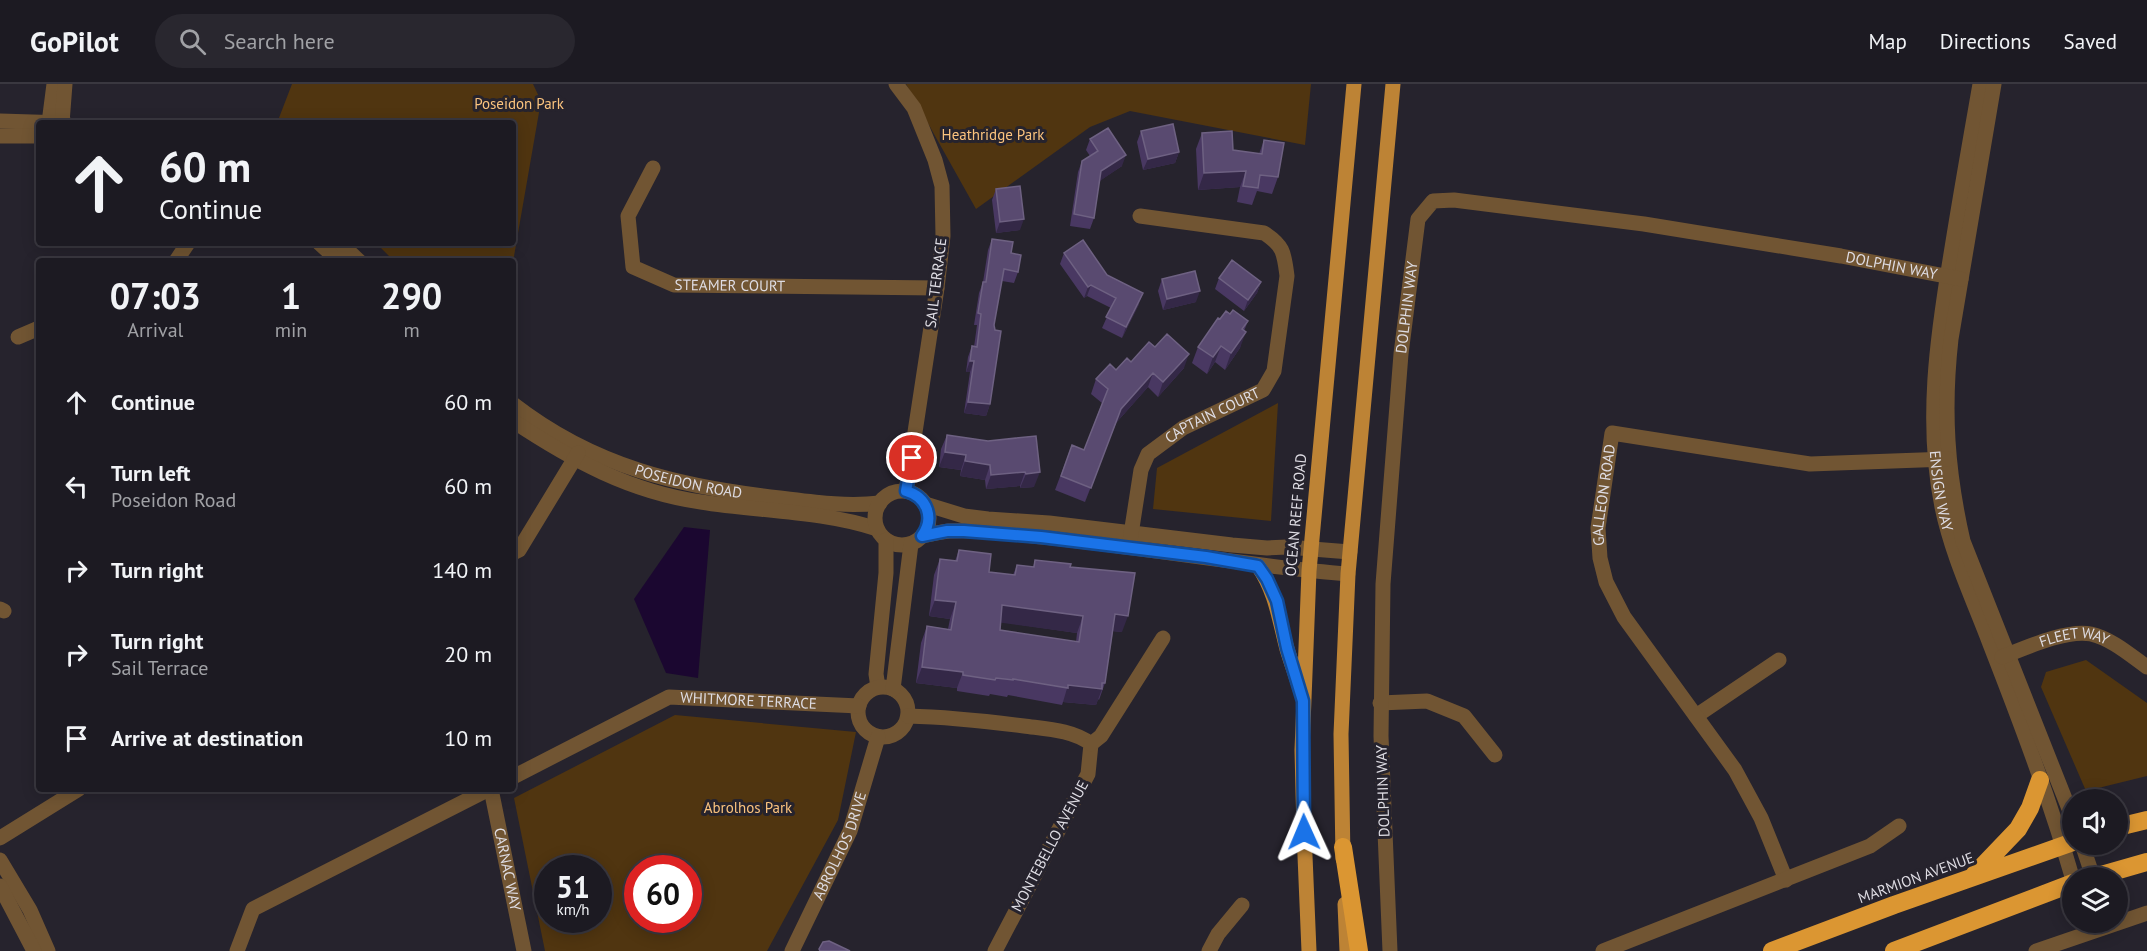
<!DOCTYPE html>
<style>
:root{--surface:#1c1a22;--page:#29272f;--text:#f1f3f6;--muted:#a0a1a5;--line:#3a3840}
body{margin:0;font-family:"PT Sans",sans-serif;background:var(--page);color:var(--text);height:100vh;display:flex;flex-direction:column;font-size:22px;white-space:nowrap}
*{box-sizing:border-box;margin:0}
p{font-size:20px;color:var(--muted)}
.icon{flex:none;width:33px;height:33px;fill:none;stroke:currentColor;stroke-width:2;stroke-linecap:round;stroke-linejoin:round}
.map{position:relative;flex:1;overflow:hidden}
.side{position:absolute;left:36px;top:174px;width:480px;height:534px;display:flex;flex-direction:column;background:var(--surface);border-radius:6px;box-shadow:0 3px 15px #0003,0 0 0 2px var(--line)}
.side>*{flex:none}
.guide{position:absolute;left:36px;top:36px;width:480px;height:126px;border-radius:6px;box-shadow:0 3px 15px #0003,0 0 0 2px var(--line);background:#1c1a22;color:var(--text);overflow:hidden}
.buttons{position:absolute;left:2062px;top:705px;display:grid;gap:12px}
.buttons a{display:grid;place-items:center;width:66px;height:66px;border-radius:50%;background:var(--surface);box-shadow:0 3px 15px #0003,0 0 0 2px var(--line);font-size:30px}
.speed{position:absolute;left:534px;top:771px;display:flex;gap:12px;font-size:30px;font-weight:700;text-align:center}
.speed>*{display:grid;place-content:center;width:78px;height:78px;border-radius:50%;background:var(--surface);box-shadow:0 3px 15px #0003,0 0 0 2px var(--line);line-height:1}
.speed small{font-size:15px;font-weight:400}
.speed .limit{border:9px solid #d22;background:#fff;color:#111}
.pin{position:absolute;display:grid;place-items:center;width:51px;height:51px;color:#fff;margin:-26px;border:3px solid #fff;border-radius:50%;box-shadow:0 2px 6px #0007}
.me{position:absolute;width:66px;margin:-33px;rotate:359deg;stroke-linejoin:round;filter:drop-shadow(0 0 4px #0008)}
.turn{display:flex;align-items:center;gap:21px;height:126px;padding:0 24px;font-size:27px}
.turn .icon{width:78px;height:78px;stroke-width:2.5}
.turn b{display:block;font-size:42px;line-height:51px}
.eta{display:flex;justify-content:space-evenly;align-items:center;height:102px;text-align:center}
.eta b{font-size:36px;font-weight:700;line-height:42px}
ul{padding:0;list-style:none}
li{display:flex;align-items:center;gap:18px;height:84px;padding:0 24px}
li div{flex:1}
li b{display:block;font-size:22px}
li em{font-style:normal}
header{display:flex;align-items:center;gap:36px;box-sizing:border-box;height:84px;padding:0 30px;background:var(--surface);border-bottom:2px solid var(--line)}
header strong{font-size:28px}
nav{display:flex;gap:33px;margin-inline-start:auto;font-size:21px}
.search{width:420px;height:54px;background:var(--page);display:flex;align-items:center;gap:15px;box-sizing:border-box;padding:0 21px;border-radius:33px;color:var(--muted);font-size:22px}
.map>svg:first-child{display:block}
.green{fill:#503510;fill-rule:evenodd}
.water{fill:#1b0730}
.lines{fill:none;stroke-linecap:round;stroke-linejoin:round}
.minor{stroke:#715533;stroke-width:15}
.major{stroke:#bd8335;stroke-width:15}
.highway{stroke:#db9632;stroke-width:18}
.wall{fill:#493862;fill-rule:evenodd}
.shaded-wall{fill:#342847}
.building{fill:#594a70;stroke:#6e6182;stroke-width:1.5;fill-rule:evenodd}
.route-casing{stroke:#114b97;stroke-width:15}
.route{stroke:#1a73e8;stroke-width:10}
.labels{text-anchor:middle;stroke-width:6;stroke-linejoin:round;paint-order:stroke}
.park-label{font-size:15px;fill:#fbc37e;stroke:#26232d}
.street-label{font-size:15px;fill:#dedce3;stroke:#26232d}
</style>
<header>
<strong>GoPilot</strong>
<div class="search"><svg class="icon" aria-label="search" viewBox="0 0 24 24"><circle cx="10" cy="10" r="6"/><path d="M15 15l6 6"/></svg>Search here</div>
<nav><a>Map</a><a>Directions</a><a>Saved</a></nav>
</header>
<div class="map">
<svg width="2147" height="867" viewBox="0 0 2147 867">
<rect width="100%" height="100%" fill="#26232d"/>
<!-- green -->
<path class="green" d="M 292,0 L 533,0 L 541,17 L 513,178 L 394,177 L 376,159 L 513,159 L 513,39 L 277,39 Z
M 906,0 L 1311,0 L 1305,61 L 1130,27 L 1090,43 L 976,125 Z
M 1278,319 L 1271,437 L 1153,425 L 1157,384 Z
M 2086,576 L 2147,619 L 2147,692 L 2086,707 L 2041,603 L 2046,588 Z
M 675,631 L 856,648 L 838,736 L 767,867 L 545,867 L 514,714 ZM 598,784 L 598,836 L 548,836 L 548,784 ZM 688,784 L 688,836 L 638,836 L 638,784 Z"/>
<!-- water -->
<path class="water" d="M 684,443 L 710,446 L 698,594 L 666,589 L 634,515 Z"/>
<g class="lines">
<!-- minor -->
<g class="minor">
<path d="M 896,0 L 914,24 L 935,76 L 942,102 L 943,152 L 937,204 L 906,407"/>
<path id="s1" d="M 1980,0 C 1970,57 1960,113 1951,170 C 1937,254 1925,338 1942,423 C 1952,471 1973,515 1990,560 C 2020,637 2050,716 2073,796"/>
<path d="M 1994,0 L 1951,255 C 1943,327 1947,387 1963,457 L 2073,735"/>
<path d="M 0,37 L 65,39"/>
<path d="M 49,39 L 54,0"/>
<path d="M 62,39 L 65,0"/>
<path d="M 0,52 L 39,52"/>
<path id="s2" d="M 653,84 L 628,132 L 633,183 L 674,201 L 937,204"/>
<path d="M 319,159 L 339,177"/>
<path d="M 340,159 L 359,177"/>
<path d="M 176,177 L 188,159"/>
<path d="M 18,253 L 39,244"/>
<path id="s3" d="M 513,320 C 594,383 680,403 780,414 C 813,418 846,423 880,419"/>
<path d="M 513,337 C 572,376 630,408 701,418 C 756,427 824,427 877,445"/>
<circle cx="902" cy="434" r="27"/>
<path d="M 925,420 L 964,432 L 988,435 L 1049,439 L 1232,461 L 1267,464 L 1287,463 L 1350,468"/>
<path d="M 922,452 C 931,450 941,448 949,447 C 988,445 1038,453 1077,457 C 1167,467 1257,483 1348,490"/>
<path id="s4" d="M 1129,463 L 1141,386 L 1148,370 L 1183,344 L 1263,306 L 1274,287 L 1287,192 C 1284,169 1284,162 1264,149 L 1140,132"/>
<path d="M 513,469 L 519,466 L 578,369"/>
<path d="M 0,525 L 4,527"/>
<path id="s5" d="M 2002,573 C 2025,564 2067,545 2091,550 C 2112,555 2130,571 2147,583"/>
<path d="M 878,603 L 876,590 L 886,489 L 886,456"/>
<circle cx="883" cy="628" r="25"/>
<path d="M 893,605 L 911,460"/>
<path d="M 1380,619 L 1427,617 L 1464,632 L 1495,671"/>
<path d="M 908,632 C 947,633 985,637 1024,642 C 1046,645 1073,646 1091,660 L 1088,690 L 995,867"/>
<path d="M 1696,632 L 1779,576"/>
<path d="M 1091,660 L 1101,652 L 1163,554"/>
<path id="s6" d="M 513,693 L 669,613 L 859,622"/>
<path id="s7" d="M 491,705 L 524,867"/>
<path d="M 0,754 L 79,705"/>
<path d="M 2082,760 L 2093,793"/>
<path d="M 0,776 L 30,826 L 48,867"/>
<path id="s8" d="M 1786,796 L 1761,734 L 1735,686 L 1624,533 L 1606,498 L 1600,474 L 1598,444 L 1612,349 L 1810,380 L 1948,375"/>
<path d="M 0,802 L 34,867"/>
<path d="M 237,867 L 253,825 L 489,705"/>
<path id="s9" d="M 792,867 L 850,747 L 878,653"/>
<path d="M 1209,867 L 1218,850 L 1242,821"/>
<path id="s10" d="M 1390,867 L 1381,652 L 1383,500 L 1401,270 L 1418,135 L 1433,117 L 1454,116 L 1644,140 L 1841,172 L 1961,195"/>
<path d="M 1603,867 L 1870,762 L 1899,742"/>
<path d="M 2036,867 L 2147,829"/>
</g>
<!-- major -->
<path class="major" d="M 1258,482 C 1276,508 1279,535 1287,565 C 1291,578 1296,592 1300,605
M 1343,775 L 1341,650 L 1348,490 L 1393,0
M 1345,820 L 1347,867
M 1309,867 L 1304,748 L 1302,666 L 1309,487 L 1354,0"/>
<!-- highway -->
<path class="highway" d="M 2118,743 L 2147,736
M 1343,763 L 1359,867
M 1974,791 L 2018,745 L 2030,724 L 2040,696
M 2091,794 L 2147,778
M 1772,867 L 1894,821 L 2073,758
M 1894,867 L 2073,799"/>
</g>
<!-- wall -->
<path class="wall" d="M 1141,47 L 1179,68 L 1175,79 L 1143,86 L 1137,58 Z
M 1202,49 L 1233,66 L 1259,70 L 1264,56 L 1278,93 L 1272,110 L 1257,107 L 1252,121 L 1237,118 L 1240,103 L 1198,106 L 1196,65 Z
M 1090,55 L 1122,82 L 1099,97 L 1094,134 L 1090,145 L 1070,142 L 1078,88 L 1082,77 L 1090,72 L 1086,66 Z
M 996,105 L 1020,146 L 996,149 L 992,116 Z
M 992,155 L 1011,169 L 1018,188 L 1014,199 L 1002,197 L 994,241 L 990,320 L 986,332 L 964,329 L 970,288 L 966,288 L 968,273 L 972,262 L 974,263 L 977,241 L 974,241 L 979,209 L 983,198 L 988,166 Z
M 1064,169 L 1107,191 L 1139,220 L 1122,254 L 1102,244 L 1111,224 L 1087,212 L 1084,214 L 1060,180 Z
M 1219,194 L 1261,198 L 1257,209 L 1244,227 L 1215,205 Z
M 1162,195 L 1196,218 L 1163,226 L 1158,207 Z
M 1230,230 L 1248,237 L 1244,247 L 1240,264 L 1225,286 L 1215,278 L 1207,290 L 1192,279 L 1198,263 L 1220,235 Z
M 1131,278 L 1184,284 L 1158,313 L 1148,303 L 1116,339 L 1085,418 L 1055,406 L 1072,361 L 1084,366 L 1102,319 L 1091,310 L 1096,295 Z
M 947,351 L 988,357 L 1036,352 L 1034,403 L 1020,404 L 1020,402 L 986,405 L 985,396 L 960,392 L 961,386 L 939,383 L 941,365 Z
M 959,466 L 989,488 L 1013,491 L 1017,481 L 1033,483 L 1035,476 L 1070,483 L 1122,548 L 1113,547 L 1105,599 L 1099,616 L 1098,615 L 1096,621 L 1063,618 L 1062,621 L 1008,611 L 1007,613 L 990,610 L 989,612 L 957,607 L 957,604 L 916,599 L 921,559 L 927,542 L 948,545 L 950,535 L 929,532 L 934,491 L 940,475 L 955,477 ZM 1001,538 L 1077,549 L 1076,558 L 1000,546 Z"/>
<!-- shaded-wall -->
<path class="shaded-wall" d="M 1179,68 L 1175,79 L 1143,86 L 1148,75 Z
M 1126,71 L 1122,82 L 1097,99 L 1101,87 Z
M 1246,87 L 1240,103 L 1198,106 L 1204,89 Z
M 1024,135 L 1020,146 L 996,149 L 1000,138 Z
M 1261,198 L 1257,209 L 1244,227 L 1248,216 Z
M 1091,201 L 1087,212 L 1084,214 L 1088,203 Z
M 1200,207 L 1196,218 L 1163,226 L 1167,215 Z
M 1143,209 L 1139,220 L 1122,254 L 1126,243 Z
M 1246,248 L 1240,264 L 1225,286 L 1231,269 Z
M 1221,262 L 1215,278 L 1207,290 L 1213,273 Z
M 1189,270 L 1184,284 L 1158,313 L 1163,298 Z
M 970,277 L 974,277 L 970,288 L 966,288 Z
M 1153,289 L 1148,303 L 1116,339 L 1085,418 L 1121,325 Z
M 968,318 L 990,320 L 986,332 L 964,329 Z
M 945,368 L 966,371 L 961,386 L 939,383 Z
M 965,377 L 990,381 L 985,396 L 960,392 Z
M 1025,388 L 1020,402 L 986,405 L 991,391 Z
M 1040,388 L 1034,403 L 1020,404 L 1026,390 Z
M 935,516 L 956,518 L 950,535 L 929,532 Z
M 1002,521 L 1083,532 L 1077,549 L 996,538 Z
M 1115,530 L 1128,532 L 1122,548 L 1109,547 Z
M 922,583 L 963,588 L 957,604 L 916,599 Z
M 1068,601 L 1102,605 L 1096,621 L 1063,618 Z"/>
<!-- building -->
<path class="building" d="M 1173,40 L 1179,68 L 1148,75 L 1141,47 Z
M 1108,44 L 1126,71 L 1101,87 L 1094,134 L 1074,130 L 1082,77 L 1098,67 L 1090,55 Z
M 1232,47 L 1233,66 L 1262,70 L 1264,56 L 1284,59 L 1278,93 L 1260,91 L 1258,104 L 1243,102 L 1246,87 L 1204,89 L 1202,49 Z
M 1020,102 L 1024,135 L 1000,138 L 996,105 Z
M 992,155 L 1013,158 L 1011,169 L 1021,171 L 1018,188 L 1004,185 L 994,241 L 995,246 L 1001,247 L 990,320 L 968,318 L 974,277 L 970,277 L 972,262 L 977,263 L 981,230 L 978,229 L 983,198 L 986,198 Z
M 1083,156 L 1107,191 L 1143,209 L 1126,243 L 1106,233 L 1116,214 L 1091,201 L 1088,203 L 1064,169 Z
M 1232,176 L 1261,198 L 1248,216 L 1219,194 Z
M 1195,187 L 1200,207 L 1167,215 L 1162,195 Z
M 1233,226 L 1248,237 L 1242,245 L 1246,248 L 1231,269 L 1221,262 L 1213,273 L 1198,263 L 1218,234 L 1220,235 L 1226,227 L 1230,230 Z
M 1167,250 L 1189,270 L 1163,298 L 1153,289 L 1121,325 L 1091,404 L 1061,392 L 1072,361 L 1084,366 L 1108,305 L 1096,295 L 1110,280 L 1116,286 L 1127,274 L 1131,278 L 1149,258 L 1155,263 Z
M 947,351 L 988,357 L 1036,352 L 1040,388 L 1026,390 L 1025,388 L 991,391 L 990,381 L 965,377 L 966,371 L 945,368 Z
M 959,466 L 991,470 L 989,488 L 1015,491 L 1017,481 L 1034,483 L 1035,476 L 1071,480 L 1070,483 L 1135,489 L 1128,532 L 1115,530 L 1105,599 L 1102,599 L 1102,605 L 1068,601 L 1068,604 L 1013,595 L 1013,596 L 996,594 L 995,596 L 963,591 L 963,588 L 922,583 L 927,542 L 951,546 L 956,518 L 935,516 L 940,475 L 957,477 ZM 1002,521 L 1083,532 L 1079,558 L 1000,546 Z
M 829,857 L 850,867 L 820,867 L 819,865 L 823,858 Z"/>
<g class="lines">
<defs>
<path id="route" d="M 912,374 L 906,407 C 927,413 935,434 922,452 L 947,447 L 964,447 L 1041,453 L 1206,473 L 1258,482 L 1267,495 L 1277,517 L 1287,564 L 1303,617 L 1304,748"/>
</defs>
<!-- route casing -->
<use href="#route" class="route-casing"/>
<!-- route -->
<use href="#route" class="route"/>
</g>
<g class="labels">
<!-- park labels -->
<g class="park-label">
<text x="519" y="25">Poseidon Park</text>
<text x="993" y="56">Heathridge Park</text>
<text x="748" y="729">Abrolhos Park</text>
</g>
<!-- street labels -->
<g class="street-label">
<text dy="5" stroke="none"><textPath href="#s10" startOffset="1221">DOLPHIN WAY</textPath></text>
<text transform="translate(936 199) rotate(-83)" y="5">SAIL TERRACE</text>
<text dy="5" stroke="none"><textPath href="#s2" startOffset="206">STEAMER COURT</textPath></text>
<text dy="5" stroke="none"><textPath href="#s10" startOffset="645">DOLPHIN WAY</textPath></text>
<text dy="5" stroke="none"><textPath href="#s4" startOffset="171">CAPTAIN COURT</textPath></text>
<text dy="5" stroke="none"><textPath href="#s3" startOffset="194">POSEIDON ROAD</textPath></text>
<text dy="5" stroke="none"><textPath href="#s1" startOffset="411">ENSIGN WAY</textPath></text>
<text dy="5" stroke="none"><textPath href="#s8" startOffset="438">GALLEON ROAD</textPath></text>
<text transform="translate(1296 431) rotate(-85)" y="5">OCEAN REEF ROAD</text>
<text dy="5" stroke="none"><textPath href="#s5" startOffset="76">FLEET WAY</textPath></text>
<text dy="5" stroke="none"><textPath href="#s6" startOffset="255">WHITMORE TERRACE</textPath></text>
<text transform="translate(1383 707) rotate(-92)" y="5">DOLPHIN WAY</text>
<text dy="5" stroke="none"><textPath href="#s9" startOffset="116">ABROLHOS DRIVE</textPath></text>
<text transform="translate(1050 762) rotate(-62)" y="5">MONTEBELLO AVENUE</text>
<text dy="5" stroke="none"><textPath href="#s7" startOffset="82">CARNAC WAY</textPath></text>
<text transform="translate(1916 794) rotate(-20)" y="5">MARMION AVENUE</text>
</g>
</g>
</svg>
<div class="buttons">
<a><svg class="icon" aria-label="sound" viewBox="0 0 24 24"><path d="M4 9h4l5-4v14l-5-4H4zM17 9q2 3 0 6"/></svg></a>
<a><svg class="icon" aria-label="layers" viewBox="0 0 24 24"><path d="M12 4l9 5-9 5-9-5zM3 14l9 5 9-5"/></svg></a>
</div>
<div class="speed"><div>51<small>km/h</small></div><div class="limit">60</div></div>
<div class="pin" style="left:912px;top:374px;background:#d93025"><svg class="icon" aria-label="arrive" viewBox="0 0 24 24"><path d="M6 21V4h12l-3 4 3 4H6"/></svg></div>
<svg class="me" style="left:1304px;top:748px" viewBox="-20 -20 40 40"><path d="M0-17L14 15 0 8-14 15z" fill="#1a73e8" stroke="#fff" stroke-width="4"/></svg>
<div class="guide">
<div class="turn"><svg class="icon" aria-label="ahead" viewBox="0 0 24 24"><path d="M12 20V5M6 11l6-6 6 6"/></svg><div><b>60 m</b>Continue</div></div>
</div>
<section class="side">
<div class="eta">
<div><b>07:03</b><p>Arrival</p></div>
<div><b>1</b><p>min</p></div>
<div><b>290</b><p>m</p></div>
</div>
<ul>
<li><svg class="icon" aria-label="ahead" viewBox="0 0 24 24"><path d="M12 20V5M6 11l6-6 6 6"/></svg><div><b>Continue</b></div><em>60 m</em></li>
<li><svg class="icon" aria-label="left" viewBox="0 0 24 24"><path d="M17 20v-9H6M10 6l-5 5 5 5"/></svg><div><b>Turn left</b><p>Poseidon Road</p></div><em>60 m</em></li>
<li><svg class="icon" aria-label="right" viewBox="0 0 24 24"><path d="M7 20v-9h11M14 6l5 5-5 5"/></svg><div><b>Turn right</b></div><em>140 m</em></li>
<li><svg class="icon" aria-label="right" viewBox="0 0 24 24"><path d="M7 20v-9h11M14 6l5 5-5 5"/></svg><div><b>Turn right</b><p>Sail Terrace</p></div><em>20 m</em></li>
<li><svg class="icon" aria-label="arrive" viewBox="0 0 24 24"><path d="M6 21V4h12l-3 4 3 4H6"/></svg><div><b>Arrive at destination</b></div><em>10 m</em></li>
</ul>
</section>
</div>
